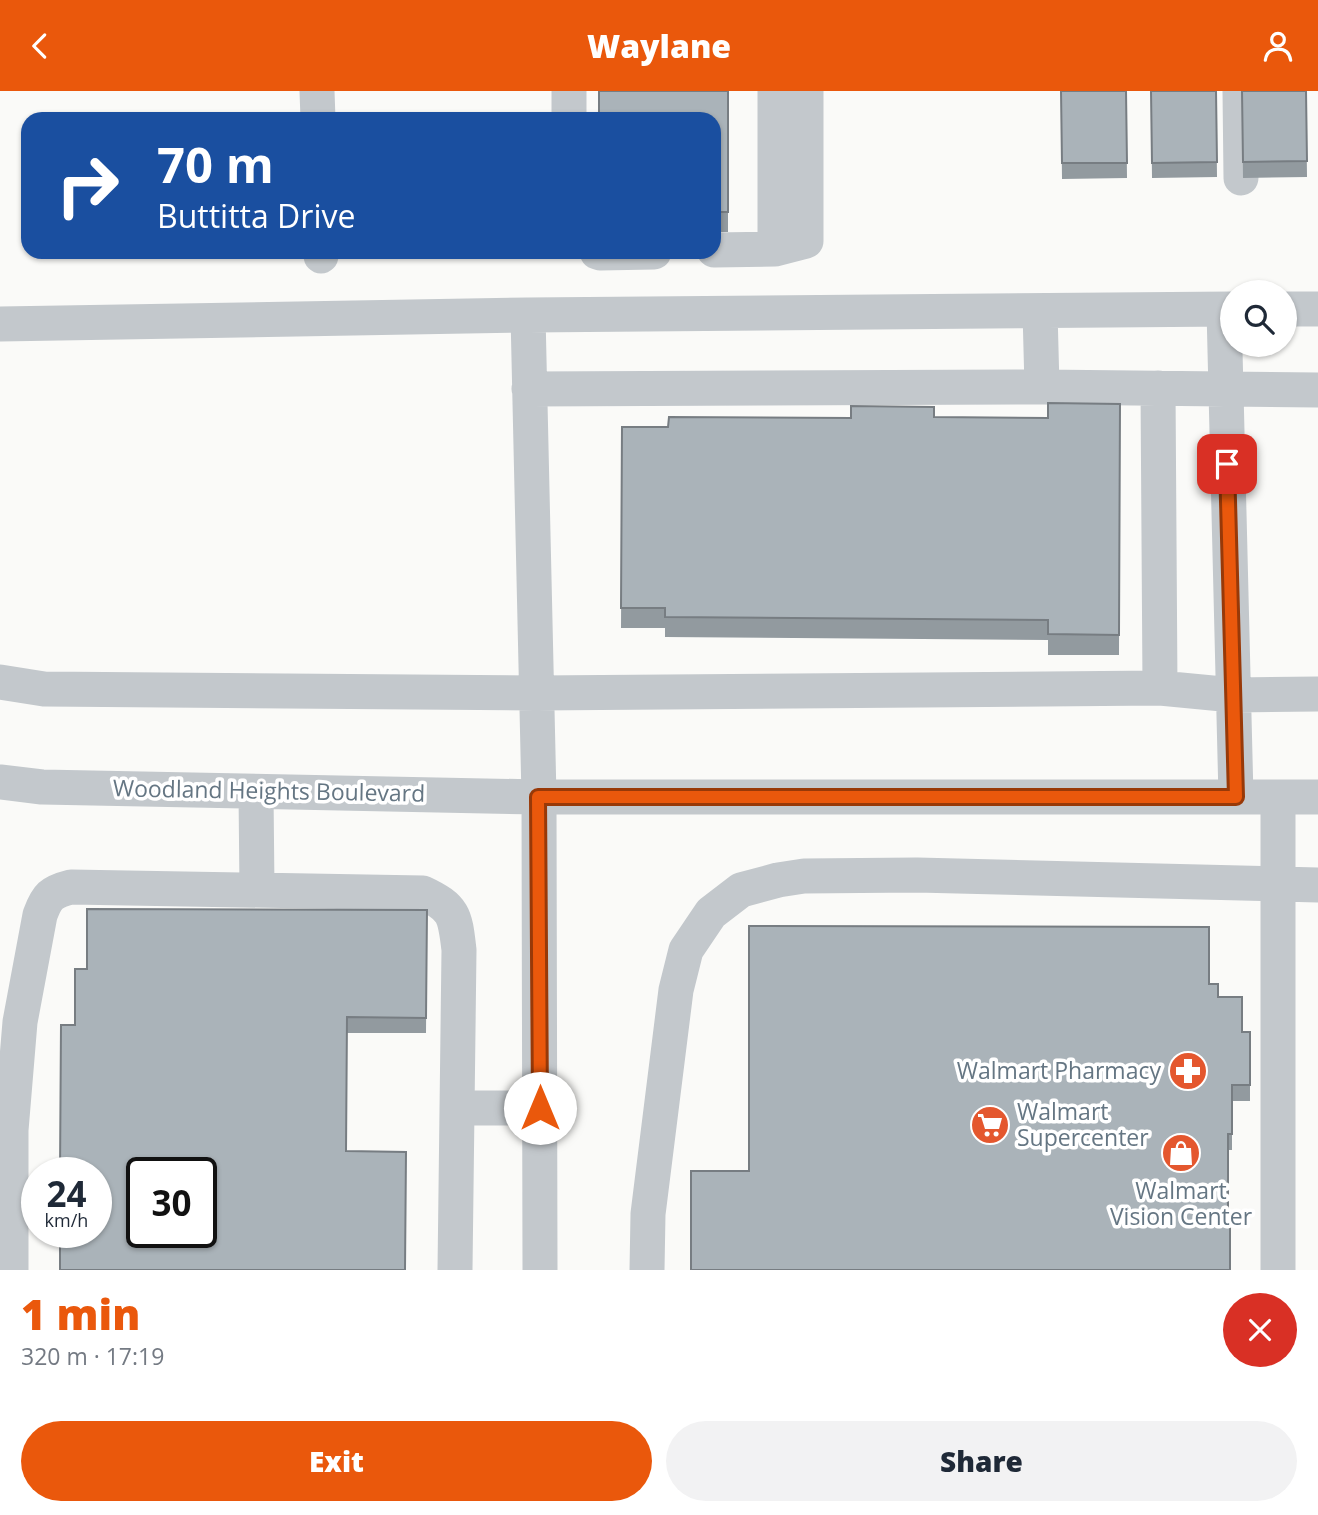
<!DOCTYPE html>
<meta charset="utf-8">
<style>
:root{--surface:#fff;--page:#f2f2f3;--text:#1f2937;--muted:#747a83;--accent:#ea580c}
body{margin:0;font-family:"Open Sans",sans-serif;background:var(--page);color:var(--text);height:100vh;display:flex;flex-direction:column;font-size:26px;white-space:nowrap}
*{box-sizing:border-box;margin:0}
p{font-size:23px;color:var(--muted)}
.icon{flex:none;width:38px;height:38px;fill:none;stroke:currentColor;stroke-width:2;stroke-linecap:round;stroke-linejoin:round}
.map{position:relative;height:1179px;overflow:hidden}
.details{display:flex;flex-direction:column;background:var(--surface);flex:1}
.details>*{flex:none}
.hud{position:absolute;left:21px;top:21px;width:700px;height:147px;border-radius:21px;box-shadow:0 2px 5px #0004;background:#1a4fa0;color:#fff;overflow:hidden}
.buttons{position:absolute;left:1220px;top:189px;display:grid;gap:14px}
.buttons a{display:grid;place-items:center;width:77px;height:77px;border-radius:50%;background:var(--surface);box-shadow:0 2px 5px #0004;font-size:35px}
.speed{position:absolute;left:21px;top:1066px;display:flex;gap:14px;font-size:35px;font-weight:700;text-align:center}
.speed>*{display:grid;place-content:center;width:91px;height:91px;border-radius:50%;background:var(--surface);box-shadow:0 2px 5px #0004;line-height:1}
.speed small{font-size:18px;font-weight:400}
.speed .limit{border:4px solid #111;border-radius:10px;background:#fff;color:#111}
.pin{position:absolute;display:grid;place-items:center;width:60px;height:60px;color:#fff;margin:-30px;border-radius:14px;box-shadow:0 4px 10px #0006}
.me{position:absolute;width:77px;margin:-38px;rotate:0deg;stroke-linejoin:round;filter:drop-shadow(0 0 5px #0008)}
.turn{display:flex;align-items:center;gap:24px;height:147px;padding:0 21px;font-size:32px}
.turn .icon{width:91px;height:91px;stroke-width:2.5}
.turn b{display:block;font-size:49px;line-height:60px}
.round{display:grid;place-items:center;flex:none;width:74px;height:74px;border-radius:37px;background:var(--page)}
.overview{display:flex;align-items:center;justify-content:space-between;height:119px;padding:0 21px}
h1{font-size:42px;font-weight:800;line-height:52px;color:var(--accent)}
.cta{display:flex;gap:14px;margin-top:auto;padding:14px 21px}
.cta a{flex:1;height:80px;border-radius:42px;background:var(--accent);color:#fff;font-size:28px;font-weight:800;line-height:80px;text-align:center}
.cta a+a{background:var(--page);color:var(--text)}
header{display:flex;justify-content:space-between;align-items:center;height:91px;padding:0 21px;background:var(--accent);color:#fff;font-size:32px;font-weight:800}
.map>svg:first-child{display:block}
.lines{fill:none;stroke-linecap:round;stroke-linejoin:round}
.minor{stroke:#c3c8cc;stroke-width:35}
.wall{fill:#929a9f}
.building{fill:#aab3b9;stroke:#777d82;stroke-width:2;fill-rule:evenodd}
.route-casing{stroke:#983908;stroke-width:18}
.route{stroke:#ea580c;stroke-width:12}
.labels{text-anchor:middle;stroke-width:7;stroke-linejoin:round;paint-order:stroke}
.street-label{font-size:23px;fill:#657683;stroke:#fff}
.poi-label{font-size:23px;fill:#657683;stroke:#fff;text-anchor:end}
</style>
<header><svg class="icon" aria-label="back" viewBox="0 0 24 24"><path d="M15 5l-7 7 7 7"/></svg>Waylane<svg class="icon" aria-label="person" viewBox="0 0 24 24"><circle cx="12" cy="8" r="4"/><path d="M4 21q1-7 8-7t8 7"/></svg></header>
<div class="map">
<svg width="1318" height="1179" viewBox="0 0 1318 1179">
<rect width="100%" height="100%" fill="#fafaf8"/>
<g class="lines">
<!-- minor -->
<path class="minor" d="M 317,0 L 318,28
M 569,0 L 569,28
M 1240,0 L 1241,87
M 775,158 L 775,0
M 714,159 L 775,158 L 806,150 L 806,0
M 321,161 L 321,165
M 597,161 L 600,162 L 654,161
M 1284,218 L 1318,218
M 1224,219 L 1236,706
M 1040,220 L 1042,296
M 528,224 L 1232,218
M 0,233 L 528,224 L 539,706 L 540,1179
M 1158,297 L 1160,597
M 529,298 L 1042,296 L 1318,299
M 0,591 L 44,598 L 536,602 L 1160,597 L 1233,604 L 1318,603
M 0,691 L 42,696 L 539,706 L 1318,706
M 256,701 L 257,799
M 457,1017 L 540,1017
M 11,1179 L 11,1039 L 20,931 L 40,824 C 47,805 51,801 71,796 L 423,802 C 455,817 455,825 459,859 L 455,1179
M 647,1179 L 648,1123 L 676,899 L 686,859 L 711,822 L 741,799 L 778,789 L 804,785 L 917,784 L 1318,794
M 1278,1179 L 1278,706"/>
</g>
<!-- wall -->
<path class="wall" d="M 728,0 L 728,141 L 714,141 L 714,28 Z
M 1061,0 L 1126,0 L 1127,87 L 1062,88 Z
M 1151,0 L 1216,0 L 1217,86 L 1152,87 Z
M 1242,0 L 1306,0 L 1307,86 L 1243,87 Z
M 1120,313 L 1119,564 L 1048,564 L 1048,549 L 665,546 L 665,537 L 621,537 L 622,336 L 668,336 L 851,327 L 934,326 L 1048,327 Z
M 427,819 L 426,942 L 347,942 L 346,1060 L 405,1179 L 75,934 Z
M 1209,893 L 1242,941 L 1250,941 L 1250,1010 L 1232,1010 L 1232,1059 L 1228,1059 Z"/>
<!-- building -->
<path class="building" d="M 599,0 L 728,0 L 728,121 L 714,121 L 714,28 L 599,28 Z
M 1061,0 L 1126,0 L 1127,72 L 1062,72 Z
M 1151,0 L 1216,0 L 1217,71 L 1152,72 Z
M 1242,0 L 1306,0 L 1307,70 L 1243,71 Z
M 1048,312 L 1120,313 L 1119,544 L 1048,543 L 1048,529 L 665,526 L 665,517 L 621,517 L 622,336 L 668,336 L 669,326 L 851,327 L 851,315 L 934,316 L 934,326 L 1048,327 Z
M 87,818 L 427,819 L 426,927 L 347,926 L 346,1060 L 406,1061 L 405,1179 L 60,1179 L 60,1141 L 96,1141 L 96,1082 L 60,1082 L 61,934 L 75,934 L 75,878 L 87,878 ZM 142,1082 L 201,1082 L 201,1141 L 142,1141 Z
M 749,835 L 1209,836 L 1209,893 L 1218,893 L 1218,906 L 1242,906 L 1242,941 L 1250,941 L 1250,994 L 1232,994 L 1232,1043 L 1228,1043 L 1228,1127 L 1230,1127 L 1230,1179 L 691,1179 L 691,1080 L 749,1080 Z"/>
<g class="lines">
<defs>
<path id="route" d="M 540,1017 L 538,706 L 1236,706 L 1227,373"/>
</defs>
<!-- route casing -->
<use href="#route" class="route-casing"/>
<!-- route -->
<use href="#route" class="route"/>
</g>
<!-- icons -->
<defs>
<symbol id="pharmacy-disc" viewBox="-11 -11 22 22"><circle r="9.5" fill="#e4572e" stroke="#fff"/><path d="M-2-6h4v4h4v4h-4v4h-4v-4h-4v-4h4Z" fill="#fff"/></symbol>
<symbol id="supermarket-disc" viewBox="-11 -11 22 22"><circle r="9.5" fill="#e4572e" stroke="#fff"/><path d="M-6-5.5h2.5l.6 2H6L4.5 2H-2.5L-4.4-4H-6ZM-1.5 3.2a1.3 1.3 0 1 0 .1 0ZM3 3.2a1.3 1.3 0 1 0 .1 0Z" fill="#fff"/></symbol>
<symbol id="shop-disc" viewBox="-11 -11 22 22"><circle r="9.5" fill="#e4572e" stroke="#fff"/><path d="M-5-2.5h2.3a2.7 3.5 0 0 1 5.4 0H5L5.5 6h-11ZM-1.5-2.5h3a1.5 2.3 0 0 0-3 0Z" fill="#fff"/></symbol>
</defs>
<g fill-rule="evenodd">
<use href="#pharmacy-disc" x="1166" y="958" width="44" height="44"/>
<use href="#supermarket-disc" x="968" y="1012" width="44" height="44"/>
<use href="#shop-disc" x="1159" y="1040" width="44" height="44"/>
</g>
<g class="labels">
<!-- street labels -->
<g class="street-label">
<text transform="translate(269 700) rotate(1)" y="8">Woodland Heights Boulevard</text>
</g>
<!-- poi labels -->
<g class="poi-label">
<text x="1161" y="988">Walmart Pharmacy</text>
<text x="1017" y="1029" text-anchor="start">Walmart<tspan x="1017" dy="26">Supercenter</tspan></text>
<text x="1181" y="1108" text-anchor="middle">Walmart<tspan x="1181" dy="26">Vision Center</tspan></text>
</g>
</g>
</svg>
<div class="buttons">
<a><svg class="icon" aria-label="search" viewBox="0 0 24 24"><circle cx="10" cy="10" r="6"/><path d="M15 15l6 6"/></svg></a>
</div>
<div class="speed"><div>24<small>km/h</small></div><div class="limit">30</div></div>
<div class="pin" style="left:1227px;top:373px;background:#d93025"><svg class="icon" aria-label="arrive" viewBox="0 0 24 24"><path d="M6 21V4h12l-3 4 3 4H6"/></svg></div>
<svg class="me" style="left:540px;top:1017px" viewBox="-20 -20 40 40"><circle r="19" fill="#fff"/><path d="M0-13L10 11 0 6-10 11z" fill="#ea580c"/></svg>
<div class="hud">
<div class="turn"><svg class="icon" aria-label="right" viewBox="0 0 24 24"><path d="M7 20v-9h11M14 6l5 5-5 5"/></svg><div><b>70 m</b>Buttitta Drive</div></div>
</div>
</div>
<section class="details">
<div class="overview"><div><h1>1 min</h1><p>320 m · 17:19</p></div><a class="round" style="background:#d93025;color:#fff"><svg class="icon" aria-label="close" viewBox="0 0 24 24"><path d="M6 6l12 12M18 6L6 18"/></svg></a></div>
<div class="cta"><a>Exit</a><a>Share</a></div>
</section>
